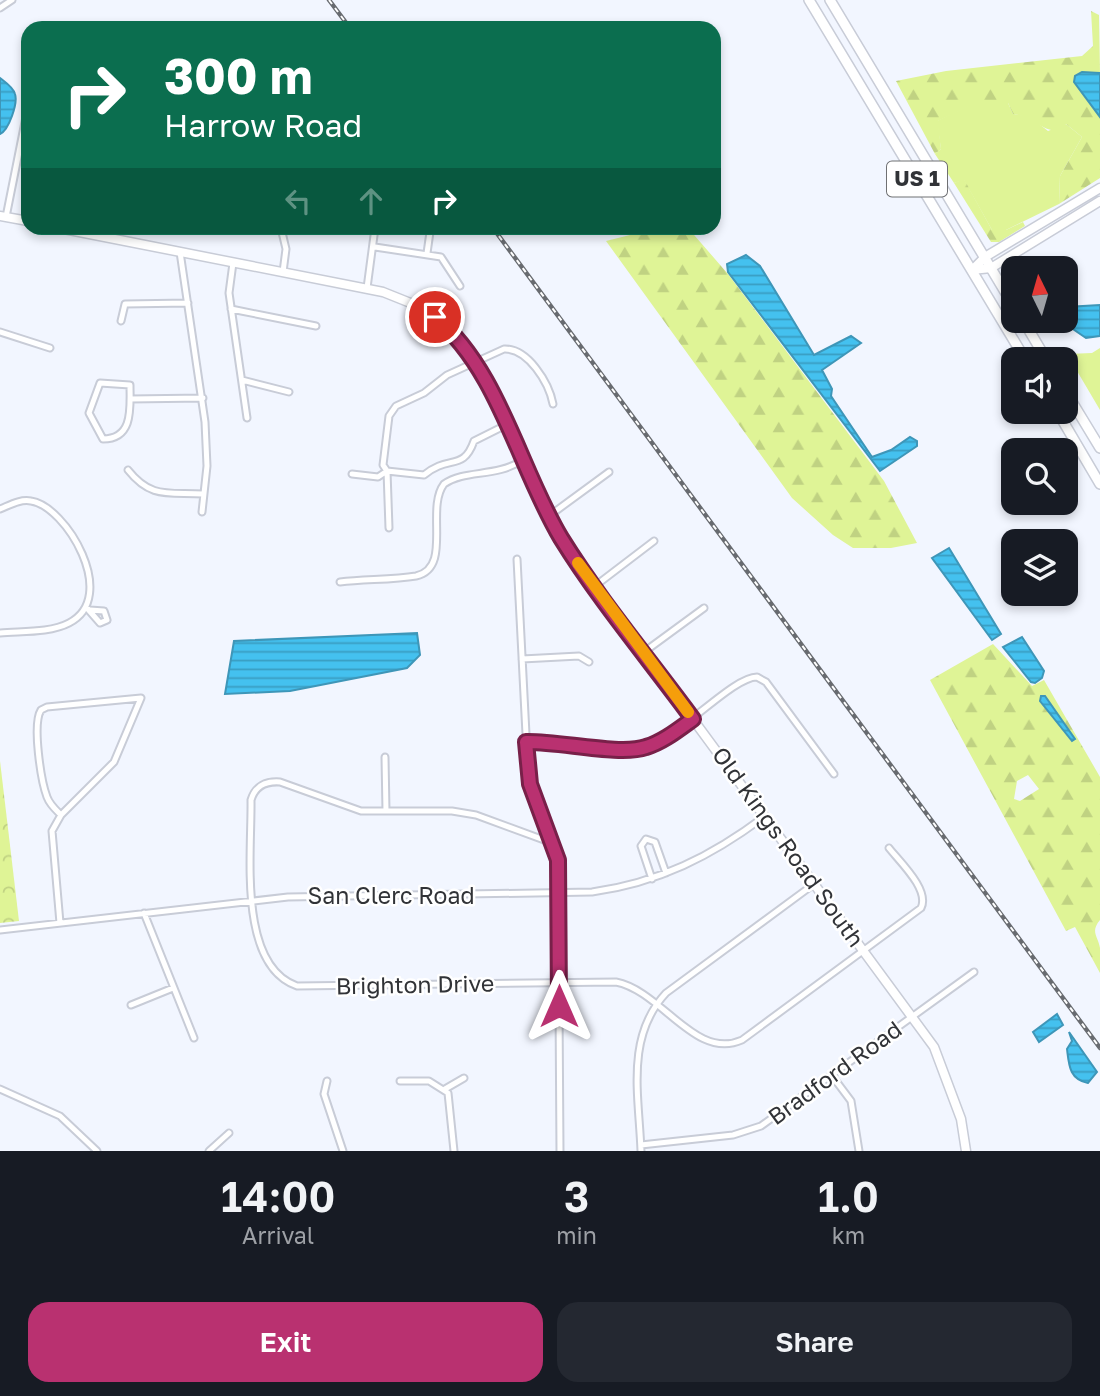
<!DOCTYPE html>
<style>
:root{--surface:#171b24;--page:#242831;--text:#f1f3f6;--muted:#9ea1a6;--accent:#b93170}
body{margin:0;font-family:"Golos Text",sans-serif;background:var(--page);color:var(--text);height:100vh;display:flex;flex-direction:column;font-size:26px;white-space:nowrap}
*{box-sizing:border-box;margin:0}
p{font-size:23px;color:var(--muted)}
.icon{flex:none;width:38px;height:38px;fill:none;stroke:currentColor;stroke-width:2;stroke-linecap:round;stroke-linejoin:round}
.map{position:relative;height:1151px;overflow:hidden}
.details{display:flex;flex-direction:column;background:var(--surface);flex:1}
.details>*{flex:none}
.hud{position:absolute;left:21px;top:21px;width:700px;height:214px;border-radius:21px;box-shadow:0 4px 10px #0003;background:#0b6e4f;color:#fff;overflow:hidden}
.needle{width:46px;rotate:355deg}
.buttons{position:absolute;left:1001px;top:256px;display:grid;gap:14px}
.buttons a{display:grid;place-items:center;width:77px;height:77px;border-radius:14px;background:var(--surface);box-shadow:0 4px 10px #0003;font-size:35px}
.pin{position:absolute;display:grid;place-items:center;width:60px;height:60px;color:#fff;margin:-30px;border:4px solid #fff;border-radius:50%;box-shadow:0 2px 7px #0007}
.me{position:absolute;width:77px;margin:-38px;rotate:0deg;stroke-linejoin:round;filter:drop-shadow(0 0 5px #0008)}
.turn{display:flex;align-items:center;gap:24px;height:147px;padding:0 28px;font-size:32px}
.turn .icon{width:91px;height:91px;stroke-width:2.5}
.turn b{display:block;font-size:49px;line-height:60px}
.lanes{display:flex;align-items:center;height:66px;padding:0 28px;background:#0003;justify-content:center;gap:35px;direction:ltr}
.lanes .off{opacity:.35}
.eta{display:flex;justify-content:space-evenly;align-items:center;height:119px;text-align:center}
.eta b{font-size:42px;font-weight:600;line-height:49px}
.action{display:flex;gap:14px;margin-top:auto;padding:14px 28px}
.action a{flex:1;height:80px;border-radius:21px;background:var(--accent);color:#fff;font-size:28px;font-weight:600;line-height:80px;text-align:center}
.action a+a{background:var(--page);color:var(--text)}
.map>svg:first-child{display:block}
.grass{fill:#dff496}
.forest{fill:url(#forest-firs);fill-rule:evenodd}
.park{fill:url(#park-crowns)}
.water{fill:url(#water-rules);stroke:#3e96b8;stroke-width:2}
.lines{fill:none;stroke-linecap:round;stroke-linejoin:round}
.street-casing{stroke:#c8ccd7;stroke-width:9}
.secondary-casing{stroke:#c8ccd7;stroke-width:11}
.primary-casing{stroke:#c8ccd7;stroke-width:12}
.street{stroke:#fff;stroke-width:5}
.secondary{stroke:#fff;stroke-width:8}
.primary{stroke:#fff;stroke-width:9}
.rail-casing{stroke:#686b70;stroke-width:4.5}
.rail{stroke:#fff;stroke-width:2;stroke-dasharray:5;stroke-linecap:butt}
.route-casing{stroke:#782049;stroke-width:18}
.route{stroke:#b93170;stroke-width:12}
.slow{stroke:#f59e0b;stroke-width:12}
.labels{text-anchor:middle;stroke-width:5;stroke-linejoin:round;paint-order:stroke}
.shield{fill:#fff;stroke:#6f7073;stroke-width:2}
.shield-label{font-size:21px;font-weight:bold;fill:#313337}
.street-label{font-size:23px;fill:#313337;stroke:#fff}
</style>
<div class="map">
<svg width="1100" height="1151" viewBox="0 0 1100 1151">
<defs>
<pattern id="forest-firs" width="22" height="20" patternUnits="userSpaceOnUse" patternTransform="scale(1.75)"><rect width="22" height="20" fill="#dff496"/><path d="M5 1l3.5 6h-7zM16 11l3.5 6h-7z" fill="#c0d282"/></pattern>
<pattern id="park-crowns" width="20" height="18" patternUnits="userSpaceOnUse" patternTransform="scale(1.75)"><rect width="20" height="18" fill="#dff496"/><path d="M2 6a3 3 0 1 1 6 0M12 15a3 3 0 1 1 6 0" fill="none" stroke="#c0d282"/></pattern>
<pattern id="water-rules" width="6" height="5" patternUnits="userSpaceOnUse" patternTransform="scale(1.75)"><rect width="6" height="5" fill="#44c1ef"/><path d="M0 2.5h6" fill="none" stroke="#399dc2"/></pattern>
</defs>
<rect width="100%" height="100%" fill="#f2f6ff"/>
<!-- grass -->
<path class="grass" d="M 976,102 L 1008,103 L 1013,114 L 1029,116 L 1048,131 L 1066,124 L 1082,137 L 1060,176 L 1059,204 L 1006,230 L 992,230 L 964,180 L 954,183 L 935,154 L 941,149 L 937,121 Z
M 1100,348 L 1100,410 L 1067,354 L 1092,353 Z"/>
<!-- forest -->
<path class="forest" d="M 1091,11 L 1099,15 L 1100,73 L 1091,75 L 1081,87 L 1100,117 L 1100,178 L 1059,204 L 1060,176 L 1082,137 L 1066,124 L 1059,131 C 1041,131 1034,117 1013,114 L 1008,103 L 976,103 L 938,121 L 941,149 L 935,154 L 896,81 L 946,71 L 1082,56 L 1093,46 Z
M 964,179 L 992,230 L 1006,230 L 1023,222 L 1025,226 L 999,242 L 991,242 L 954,183 Z
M 658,228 L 688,228 L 728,274 L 884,481 L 917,543 L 891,548 L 853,548 L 833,535 L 792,498 L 606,241 Z
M 993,644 L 1032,686 L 1044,680 L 1100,777 L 1100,920 C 1090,932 1098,936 1100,948 C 1100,956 1100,966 1100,973 L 1075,927 L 1066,931 L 930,680 ZM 1028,775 L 1039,789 L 1020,801 L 1014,799 L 1017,781 Z"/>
<!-- park -->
<path class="park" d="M 0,761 L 19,921 L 0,923 Z"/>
<!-- water -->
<path class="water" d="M 1082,72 L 1100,73 L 1100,117 L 1074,82 L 1075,76 Z
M 0,78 C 5,82 13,87 15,94 C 18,103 9,130 0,134 Z
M 746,255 L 760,266 L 814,355 L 851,336 L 861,343 L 822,370 L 832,389 L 831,396 L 872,457 L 891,450 L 910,437 L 917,441 L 917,446 L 880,471 L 728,272 L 727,264 Z
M 1100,305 L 1100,336 L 1086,338 L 1073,329 L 1075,321 L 1067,307 Z
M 949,548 L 1001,634 L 992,640 L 932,558 Z
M 417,633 L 420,655 L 407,668 L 290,691 L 225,694 L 234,641 Z
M 1022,637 L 1044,671 L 1042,678 L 1035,683 L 1031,682 L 1003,647 Z
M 1041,696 L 1045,696 L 1075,739 L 1072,741 L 1040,701 Z
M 1057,1014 L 1063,1025 L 1039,1042 L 1033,1032 Z
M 1069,1032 L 1097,1072 L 1088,1083 C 1069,1079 1069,1065 1067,1049 L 1072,1041 Z"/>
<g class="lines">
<defs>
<path id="street" d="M 0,8 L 12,0
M 6,217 L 28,107
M 281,228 L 286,249 L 283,272
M 375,247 L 441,257 L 460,286
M 180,252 L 205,422 L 207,466 L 202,512
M 427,253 L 430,232
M 233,263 L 229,293 L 247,418
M 367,288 L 375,228
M 231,309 L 316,326
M 121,321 L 125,304 L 188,303
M 0,332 L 50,348
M 242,380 L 289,392
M 100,383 L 130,385 C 130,407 134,439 103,439 L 89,413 Z
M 130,399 L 203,398
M 128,470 C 151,499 168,492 203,494
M 387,471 L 424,475 C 449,454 463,472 474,441 L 506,425
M 352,474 L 378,477 L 387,471
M 0,509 C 10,505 20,499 31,501 C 66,506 120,597 69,623 C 50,633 21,631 0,633
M 549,516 L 609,472
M 389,528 L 387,471 L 383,465 L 389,416 L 396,406 L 424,393 L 447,375 L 504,349 C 528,348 549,383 553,404
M 517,559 L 528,773 L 535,800 L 558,860 L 560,1151
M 340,582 C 365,579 392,580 416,576 C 453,568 425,509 444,484 C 466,469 495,478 523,460
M 595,586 L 654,541
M 86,607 L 100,623 L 107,620 L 104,611 L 90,610
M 644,652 L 704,608
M 522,659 L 579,656 L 589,662
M 526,742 C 561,741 613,756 644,748 C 678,739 732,677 757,677 L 766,682 L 834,774
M 385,757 L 386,811
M 555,844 L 476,815 L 452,811 L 361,811 L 280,782 C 266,781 255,786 251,800 C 252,851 237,965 297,986 L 616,982 C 662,991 695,1061 742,1040 L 921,908 C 930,890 900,862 889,848
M 652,879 L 641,846 L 646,839 L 655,842 L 666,873
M 144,913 L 194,1038
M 60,923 L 52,831 L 61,815 L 114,762 L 141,698 L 47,707 L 41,710 C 32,724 41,781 47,797 C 50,805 56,810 61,815
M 0,930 L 288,897 L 592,892 C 658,883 712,856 765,816
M 131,1005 L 173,988
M 833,1077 L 851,1101 L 859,1151
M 327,1081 L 324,1094 L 343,1151
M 400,1081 L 429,1081 L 448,1093 L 454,1151
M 0,1089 L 60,1116 L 97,1151
M 445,1089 L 464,1078
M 641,1145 L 733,1135 L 761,1126 L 974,972
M 209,1151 L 229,1133
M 641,1151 C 639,1096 625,1037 666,993 L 814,884"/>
<path id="secondary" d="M 0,216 L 28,221
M 59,228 L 383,292 L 423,308 L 449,328 L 465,346 L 485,381 L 549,516 L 578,563 L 934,1047 L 961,1119 L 966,1151
M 972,270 L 985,257 L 1100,188
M 972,270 L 991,268 L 1100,201"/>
<path id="primary" d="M 809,0 L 1025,359
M 830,0 L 1013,305
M 1023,320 L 1046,359
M 1066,392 L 1100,448
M 1057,411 L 1100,484"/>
</defs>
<!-- street casing -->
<use href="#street" class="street-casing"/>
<!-- secondary casing -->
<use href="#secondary" class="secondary-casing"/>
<!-- primary casing -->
<use href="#primary" class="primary-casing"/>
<!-- street -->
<use href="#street" class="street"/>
<!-- secondary -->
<use href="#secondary" class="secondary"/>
<!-- primary -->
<use href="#primary" class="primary"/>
<defs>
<path id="rail" d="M 329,0 L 350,28
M 493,228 L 1100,1048"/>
</defs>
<!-- rail casing -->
<use href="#rail" class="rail-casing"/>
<!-- rail -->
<use href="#rail" class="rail"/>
</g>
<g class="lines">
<defs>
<path id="route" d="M 435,317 C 499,370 519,468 561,538 C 600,601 649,659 693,719 C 679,729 663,742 646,747 C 620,756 559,741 526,742 L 530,784 L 558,860 L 559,1006"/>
</defs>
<!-- route casing -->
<use href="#route" class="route-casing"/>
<!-- route -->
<use href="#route" class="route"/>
<!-- slow -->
<path class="slow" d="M 578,563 L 688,712"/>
</g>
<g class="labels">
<!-- shield labels -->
<rect class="shield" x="887" y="161.5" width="60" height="35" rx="5"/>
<g class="shield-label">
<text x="917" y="186">US 1</text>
</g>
<!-- street labels -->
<g class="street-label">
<text transform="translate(788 847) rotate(54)" y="8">Old Kings Road South</text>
<text x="391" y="904">San Clerc Road</text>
<text transform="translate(415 985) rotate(-1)" y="8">Brighton Drive</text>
<text transform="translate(835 1073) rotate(-36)" y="8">Bradford Road</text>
</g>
</g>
</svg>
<div class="buttons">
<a><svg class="needle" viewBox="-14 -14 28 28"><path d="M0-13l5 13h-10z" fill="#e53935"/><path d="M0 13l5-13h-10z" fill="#9ea1a6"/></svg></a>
<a><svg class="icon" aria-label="sound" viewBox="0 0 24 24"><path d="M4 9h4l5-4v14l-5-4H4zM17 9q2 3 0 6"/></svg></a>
<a><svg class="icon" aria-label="search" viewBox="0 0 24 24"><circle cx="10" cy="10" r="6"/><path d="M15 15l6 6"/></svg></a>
<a><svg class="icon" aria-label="layers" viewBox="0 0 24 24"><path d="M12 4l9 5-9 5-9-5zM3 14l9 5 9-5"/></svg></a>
</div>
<div class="pin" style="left:435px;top:317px;background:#d93025"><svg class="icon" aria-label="arrive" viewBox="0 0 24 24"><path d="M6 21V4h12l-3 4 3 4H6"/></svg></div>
<svg class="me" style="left:559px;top:1006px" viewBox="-20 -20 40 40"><path d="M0-17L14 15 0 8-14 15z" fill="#b93170" stroke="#fff" stroke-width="4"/></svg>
<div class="hud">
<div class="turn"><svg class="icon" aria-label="right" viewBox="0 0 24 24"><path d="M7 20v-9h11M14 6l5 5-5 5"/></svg><div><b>300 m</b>Harrow Road</div></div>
<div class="lanes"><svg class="icon off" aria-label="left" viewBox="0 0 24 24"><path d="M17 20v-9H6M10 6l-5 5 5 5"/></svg><svg class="icon off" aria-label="ahead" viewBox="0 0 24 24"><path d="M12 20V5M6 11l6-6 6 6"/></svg><svg class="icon" aria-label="right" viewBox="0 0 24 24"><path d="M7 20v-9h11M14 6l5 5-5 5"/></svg></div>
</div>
</div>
<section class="details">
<div class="eta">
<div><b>14:00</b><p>Arrival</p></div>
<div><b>3</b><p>min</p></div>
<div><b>1.0</b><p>km</p></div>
</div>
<div class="action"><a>Exit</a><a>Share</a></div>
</section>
